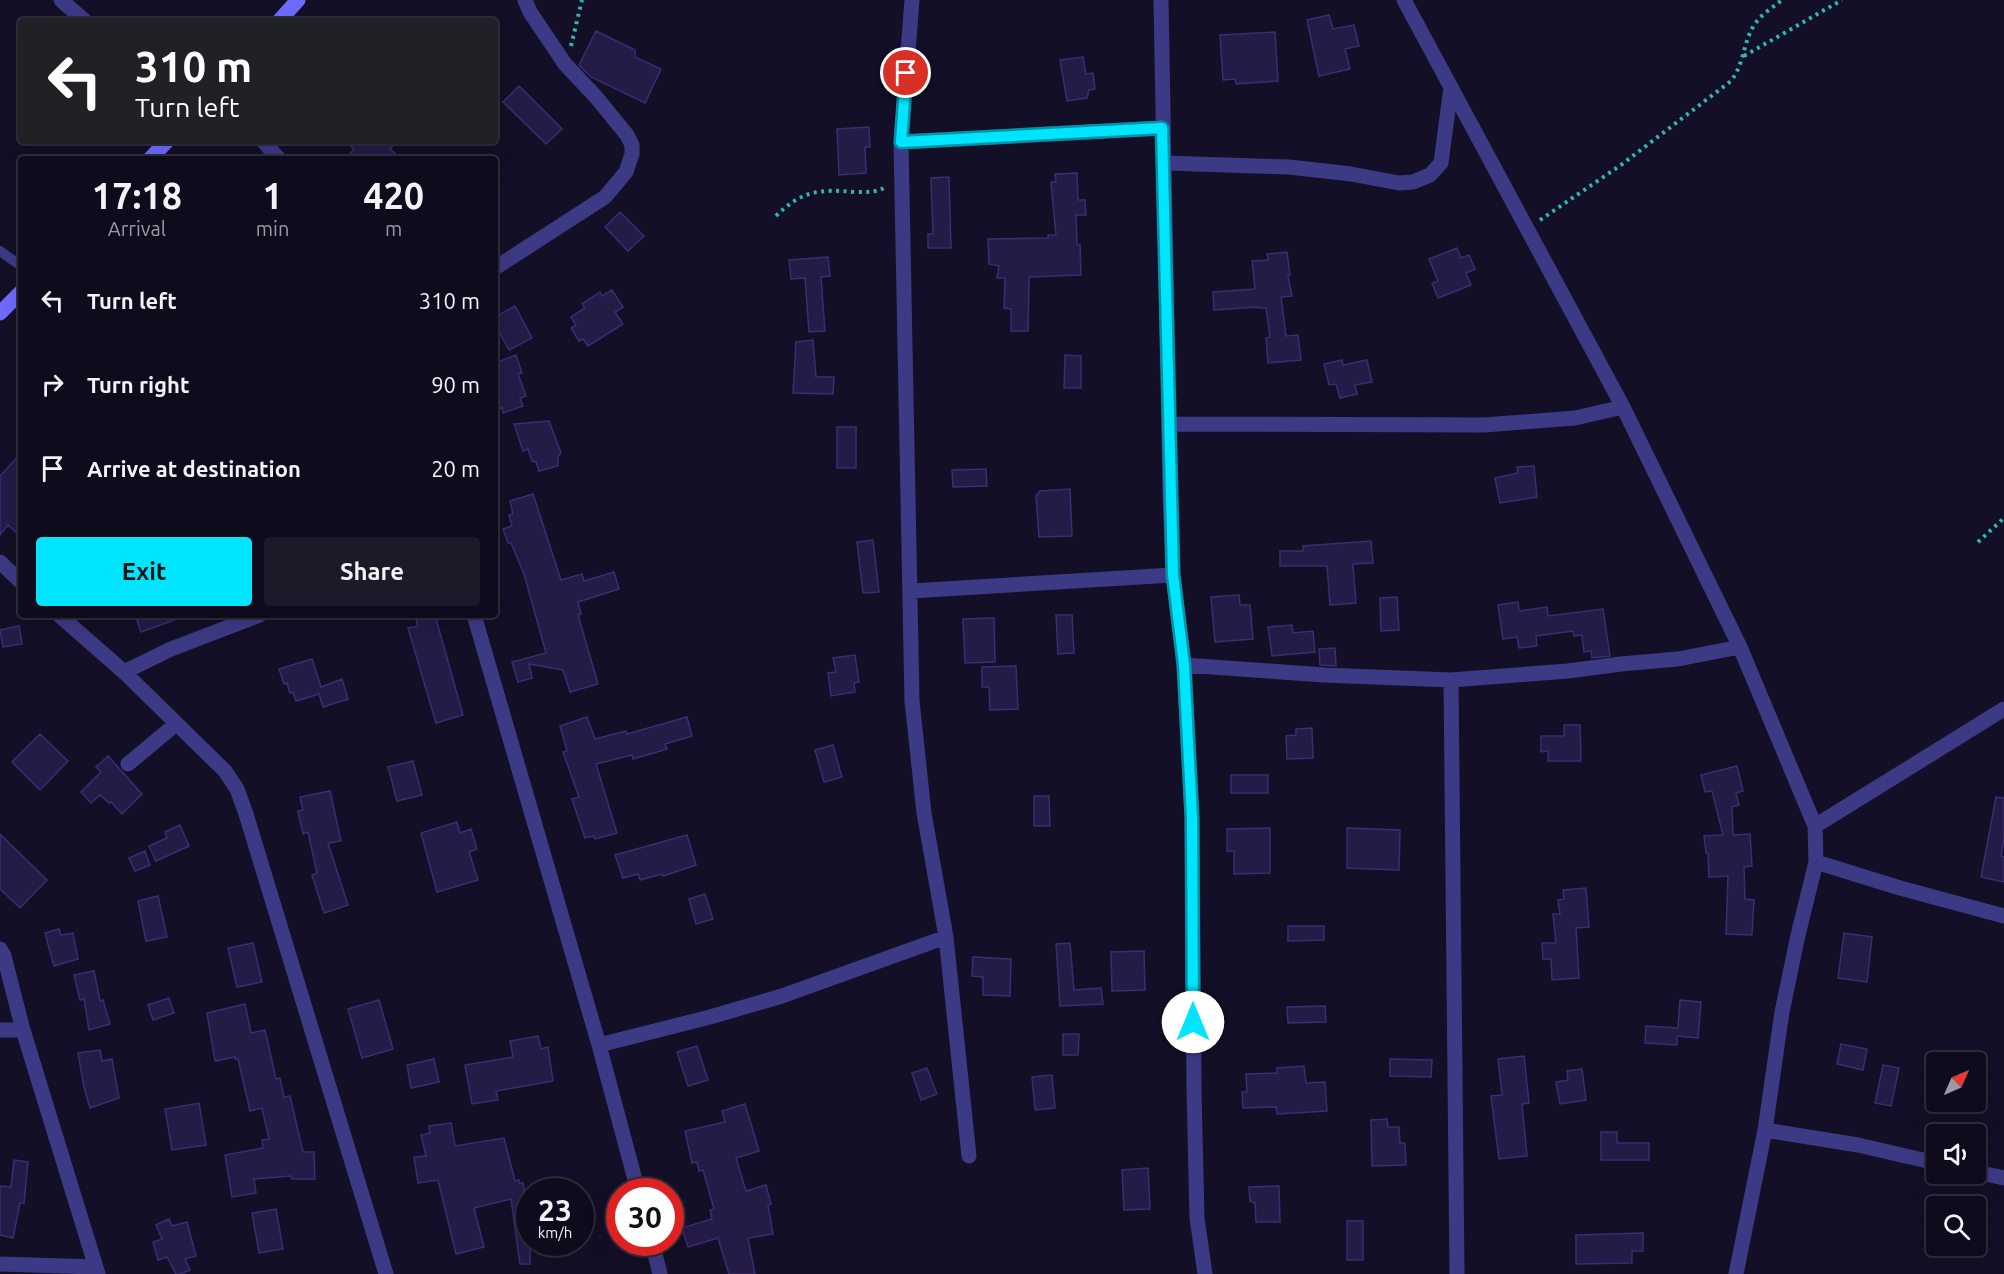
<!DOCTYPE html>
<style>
:root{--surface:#0e0b1c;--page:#1c1929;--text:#f1f3f6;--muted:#9b9ba3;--line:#2e2b3b;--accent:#00e5ff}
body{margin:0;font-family:Ubuntu,sans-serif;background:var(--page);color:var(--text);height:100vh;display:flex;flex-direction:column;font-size:22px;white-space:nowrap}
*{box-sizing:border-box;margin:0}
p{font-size:20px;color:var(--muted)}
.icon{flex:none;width:33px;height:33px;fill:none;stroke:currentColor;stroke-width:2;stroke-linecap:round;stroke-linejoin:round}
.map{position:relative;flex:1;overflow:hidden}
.panel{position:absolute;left:18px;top:156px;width:480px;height:462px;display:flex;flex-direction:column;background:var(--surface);border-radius:6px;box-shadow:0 6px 24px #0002,0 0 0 2px var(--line)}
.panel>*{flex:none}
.hud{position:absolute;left:18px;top:18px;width:480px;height:126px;border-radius:6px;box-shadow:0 6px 24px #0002,0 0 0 2px var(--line);background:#202124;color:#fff;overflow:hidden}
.needle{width:39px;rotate:45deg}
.buttons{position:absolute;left:1926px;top:1052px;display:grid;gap:12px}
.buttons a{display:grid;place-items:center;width:60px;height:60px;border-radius:6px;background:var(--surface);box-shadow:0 6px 24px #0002,0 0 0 2px var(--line);font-size:30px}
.speed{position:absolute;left:516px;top:1178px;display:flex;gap:12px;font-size:30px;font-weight:700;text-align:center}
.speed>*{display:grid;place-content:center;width:78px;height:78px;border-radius:50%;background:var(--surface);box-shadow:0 6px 24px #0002,0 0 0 2px var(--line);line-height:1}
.speed small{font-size:15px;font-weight:400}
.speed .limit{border:9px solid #d22;background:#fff;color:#111}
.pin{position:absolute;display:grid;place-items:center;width:51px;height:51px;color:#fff;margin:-26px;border:3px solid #fff;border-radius:50%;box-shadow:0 2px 6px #0007}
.me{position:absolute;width:66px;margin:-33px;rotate:0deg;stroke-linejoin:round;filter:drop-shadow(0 0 4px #0008)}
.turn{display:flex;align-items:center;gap:21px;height:126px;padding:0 18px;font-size:27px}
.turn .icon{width:78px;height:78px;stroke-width:2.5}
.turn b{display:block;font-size:42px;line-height:51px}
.eta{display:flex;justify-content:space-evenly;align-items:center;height:102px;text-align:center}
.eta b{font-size:36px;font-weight:700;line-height:42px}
.action{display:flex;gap:12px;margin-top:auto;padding:12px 18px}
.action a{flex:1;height:69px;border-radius:6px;background:var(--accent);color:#111;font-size:24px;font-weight:700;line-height:69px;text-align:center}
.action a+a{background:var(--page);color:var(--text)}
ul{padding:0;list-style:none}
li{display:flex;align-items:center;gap:18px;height:84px;padding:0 18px}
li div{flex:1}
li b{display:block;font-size:22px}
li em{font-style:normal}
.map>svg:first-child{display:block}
.building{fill:#241b47;stroke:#3b2d73;stroke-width:1.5}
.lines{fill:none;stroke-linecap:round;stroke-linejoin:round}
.path{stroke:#2fb8b0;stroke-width:4;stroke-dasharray:3 4.5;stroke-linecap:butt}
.service{stroke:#3d3a85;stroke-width:10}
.minor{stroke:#3d3a85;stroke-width:15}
.secondary{stroke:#6f6bff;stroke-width:15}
.route-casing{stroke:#0095a6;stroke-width:15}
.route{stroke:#00e5ff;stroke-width:10}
</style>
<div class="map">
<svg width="2004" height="1274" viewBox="0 0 2004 1274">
<rect width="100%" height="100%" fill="#130f26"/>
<!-- building -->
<path class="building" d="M 1329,15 L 1333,29 L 1354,25 L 1359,46 L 1345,49 L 1350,69 L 1319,76 L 1307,20 Z
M 596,31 L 635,50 L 635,57 L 661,69 L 645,103 L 591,77 L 579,65 Z
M 1275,32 L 1278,81 L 1236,84 L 1235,79 L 1223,80 L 1220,35 Z
M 1083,57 L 1086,74 L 1093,73 L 1095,89 L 1089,90 L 1087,98 L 1067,101 L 1060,60 Z
M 519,86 L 562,129 L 546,144 L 503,102 Z
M 869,127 L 870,147 L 865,147 L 866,173 L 839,175 L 837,129 Z
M 346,141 L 397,141 L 390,149 L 401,159 L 345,159 L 354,149 Z
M 1077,173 L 1078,200 L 1085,200 L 1086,215 L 1076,215 L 1077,245 L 1080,245 L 1081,275 L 1029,277 L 1028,331 L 1011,331 L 1011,309 L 1004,308 L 1005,278 L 997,278 L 999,266 L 989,264 L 988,239 L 1048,238 L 1048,235 L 1056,235 L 1051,182 L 1056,182 L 1055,174 Z
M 949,177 L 951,248 L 928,248 L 928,234 L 933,234 L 931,178 Z
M 620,212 L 644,236 L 628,251 L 605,227 Z
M 1457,248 L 1461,258 L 1469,255 L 1475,269 L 1466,273 L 1471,285 L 1438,298 L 1432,283 L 1438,281 L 1429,259 Z
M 1287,252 L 1290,275 L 1288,276 L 1292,296 L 1281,297 L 1286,336 L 1298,335 L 1301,360 L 1268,363 L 1266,338 L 1270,337 L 1266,308 L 1258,308 L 1258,307 L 1214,310 L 1213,292 L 1255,289 L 1252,261 L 1268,260 L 1267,254 Z
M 828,257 L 830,276 L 821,277 L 825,331 L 809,332 L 805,278 L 791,279 L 789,260 Z
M 612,290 L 623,307 L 615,312 L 623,324 L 588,346 L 583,339 L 579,341 L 571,328 L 576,325 L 571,317 L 585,308 L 582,304 L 600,292 L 602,296 Z
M 515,306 L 532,338 L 509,350 L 495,324 L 495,317 Z
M 813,340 L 816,377 L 834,377 L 833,394 L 793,393 L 796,342 Z
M 516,355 L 522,373 L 518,374 L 526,396 L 520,398 L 523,406 L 503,413 L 502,407 L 495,410 L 495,363 Z
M 1065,355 L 1081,356 L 1081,388 L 1064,388 Z
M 1342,360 L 1343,365 L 1367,360 L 1372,382 L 1355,385 L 1357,394 L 1340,398 L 1336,384 L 1329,385 L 1324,364 Z
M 549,421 L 561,453 L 558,457 L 558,466 L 539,471 L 536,462 L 532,461 L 528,449 L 523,451 L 514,424 Z
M 837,427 L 856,427 L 856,468 L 837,468 Z
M 21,453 L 21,537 L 8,525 L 0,535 L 0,476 Z
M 1534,466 L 1537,497 L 1500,503 L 1495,478 L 1518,473 L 1517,467 Z
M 986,469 L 987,486 L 953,487 L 952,470 Z
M 1070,489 L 1072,536 L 1039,537 L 1036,496 L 1040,491 Z
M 533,494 L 561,580 L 582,574 L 584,581 L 614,572 L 619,589 L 578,602 L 581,614 L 578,615 L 598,684 L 570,692 L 563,670 L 529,664 L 532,678 L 518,682 L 512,662 L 546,653 L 524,574 L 511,543 L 508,543 L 503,529 L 512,526 L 509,515 L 513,514 L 510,501 Z
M 873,540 L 879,592 L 863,593 L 857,542 Z
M 1371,541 L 1373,563 L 1353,564 L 1356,603 L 1330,605 L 1327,566 L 1280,566 L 1280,551 L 1303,551 L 1303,546 Z
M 1239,595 L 1240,605 L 1250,605 L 1253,639 L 1215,642 L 1211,597 Z
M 1397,597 L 1399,630 L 1381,631 L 1380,598 Z
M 1518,602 L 1519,611 L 1547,607 L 1548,616 L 1603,609 L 1610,656 L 1592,658 L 1591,651 L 1584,652 L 1582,635 L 1574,636 L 1573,631 L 1536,636 L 1537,646 L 1519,648 L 1517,637 L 1503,639 L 1498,605 Z
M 135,615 L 183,615 L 183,617 L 141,632 Z
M 435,615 L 463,715 L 436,723 L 408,628 L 418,626 L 416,620 Z
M 1056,615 L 1072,615 L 1074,653 L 1058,654 Z
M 994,618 L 995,662 L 965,663 L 963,619 Z
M 1292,625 L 1293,633 L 1313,631 L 1315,652 L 1272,656 L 1268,627 Z
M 19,626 L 22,644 L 3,647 L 0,630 Z
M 1335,648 L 1336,666 L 1320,665 L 1319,649 Z
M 855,655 L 859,682 L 854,683 L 855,692 L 831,696 L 828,673 L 836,672 L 833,658 Z
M 312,659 L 321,687 L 342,679 L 348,699 L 323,707 L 319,694 L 296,701 L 293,692 L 290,693 L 287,683 L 284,684 L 279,669 Z
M 1016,666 L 1018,709 L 990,710 L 989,687 L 982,687 L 982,667 Z
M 587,717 L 595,739 L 626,731 L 627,734 L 687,717 L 692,736 L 665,744 L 667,749 L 633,759 L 632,755 L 596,764 L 617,833 L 595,839 L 593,836 L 585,838 L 572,799 L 579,797 L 563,752 L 567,751 L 560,726 Z
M 1564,725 L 1580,725 L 1581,761 L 1548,761 L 1548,751 L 1541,752 L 1541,736 L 1564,736 Z
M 1312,728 L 1313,758 L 1287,759 L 1286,736 L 1296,735 L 1296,729 Z
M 40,734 L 68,761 L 40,790 L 12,762 Z
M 833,745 L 842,777 L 824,782 L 815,750 Z
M 108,756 L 142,794 L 122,814 L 111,802 L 109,803 L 100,795 L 91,803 L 81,792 L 101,772 L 96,767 Z
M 413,761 L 422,795 L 397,801 L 388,767 Z
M 1737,766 L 1743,791 L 1736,793 L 1739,805 L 1732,807 L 1733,835 L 1750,834 L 1752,866 L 1744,867 L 1745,899 L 1754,900 L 1752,935 L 1726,934 L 1728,876 L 1709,877 L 1708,853 L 1706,853 L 1704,836 L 1723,835 L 1712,791 L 1705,792 L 1701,775 Z
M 1231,775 L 1268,775 L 1268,793 L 1231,793 Z
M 330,791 L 341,841 L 328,843 L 348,905 L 324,913 L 312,875 L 317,873 L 308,832 L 303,834 L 298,811 L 303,810 L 300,797 Z
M 1034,796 L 1049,796 L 1050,826 L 1034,826 Z
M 1996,797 L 2004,798 L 2004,839 L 2001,856 L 2004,857 L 2004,882 L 1981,877 Z
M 457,822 L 460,833 L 471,829 L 477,849 L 469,852 L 478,880 L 437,892 L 421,833 Z
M 180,825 L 189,846 L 156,861 L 149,846 L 167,838 L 165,832 Z
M 1270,828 L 1270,873 L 1234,874 L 1234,851 L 1227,851 L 1227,829 Z
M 1347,828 L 1400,830 L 1399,870 L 1347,868 Z
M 0,834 L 47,880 L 20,908 L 0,889 Z
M 687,835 L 696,865 L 663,876 L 662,874 L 640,880 L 638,874 L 623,878 L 615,855 Z
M 145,851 L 150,865 L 135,871 L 129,858 Z
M 1586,888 L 1589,927 L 1576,928 L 1579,978 L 1552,980 L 1551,959 L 1543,959 L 1542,943 L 1556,943 L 1553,914 L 1560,914 L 1558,900 L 1564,899 L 1563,890 Z
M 705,894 L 713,919 L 696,924 L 689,899 Z
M 158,896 L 167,937 L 146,941 L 138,901 Z
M 1288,926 L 1324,926 L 1324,940 L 1288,941 Z
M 59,929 L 61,935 L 73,933 L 78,959 L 54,966 L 45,933 Z
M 1844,933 L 1872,937 L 1867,982 L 1838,978 Z
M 253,943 L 262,982 L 237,987 L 228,948 Z
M 1070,943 L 1074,990 L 1101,988 L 1103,1004 L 1060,1006 L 1056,944 Z
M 1144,951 L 1145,990 L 1112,991 L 1111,952 Z
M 973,957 L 1011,959 L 1010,996 L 983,995 L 983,977 L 972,976 Z
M 94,971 L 100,1001 L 103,1000 L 110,1024 L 89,1030 L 84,999 L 80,1000 L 74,975 Z
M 169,998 L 174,1013 L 153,1020 L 148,1005 Z
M 379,1000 L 393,1049 L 362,1058 L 348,1009 Z
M 1680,1000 L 1701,1002 L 1698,1038 L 1677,1036 L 1677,1045 L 1645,1043 L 1646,1026 L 1678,1028 Z
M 245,1004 L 251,1033 L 265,1030 L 276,1079 L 280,1078 L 284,1097 L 290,1096 L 303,1152 L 314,1152 L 315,1179 L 292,1179 L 291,1176 L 254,1179 L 256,1193 L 232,1197 L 225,1155 L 263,1148 L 262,1140 L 269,1139 L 262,1108 L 250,1111 L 238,1059 L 235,1059 L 235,1057 L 215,1061 L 207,1013 Z
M 1325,1006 L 1326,1022 L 1288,1023 L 1287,1007 Z
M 1063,1034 L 1079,1034 L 1078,1055 L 1063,1055 Z
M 538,1036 L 541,1049 L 548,1047 L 553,1081 L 496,1091 L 498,1100 L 472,1104 L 465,1065 L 513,1057 L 510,1041 Z
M 1841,1044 L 1867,1049 L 1863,1070 L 1837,1064 Z
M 697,1046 L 708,1080 L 688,1086 L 677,1052 Z
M 100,1050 L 102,1061 L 112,1059 L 119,1098 L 90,1108 L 84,1087 L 78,1053 Z
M 1524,1056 L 1529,1103 L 1522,1104 L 1527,1156 L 1499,1159 L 1491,1096 L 1502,1095 L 1498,1059 Z
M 434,1059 L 439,1082 L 411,1088 L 407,1065 Z
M 1390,1059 L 1432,1060 L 1431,1077 L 1390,1076 Z
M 1883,1065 L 1899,1068 L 1891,1106 L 1875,1103 Z
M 1304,1066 L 1306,1083 L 1325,1082 L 1327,1111 L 1277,1114 L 1276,1107 L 1243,1108 L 1242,1092 L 1247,1092 L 1246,1074 L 1277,1073 L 1277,1068 Z
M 927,1068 L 937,1094 L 921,1100 L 912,1073 Z
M 1582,1069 L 1586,1100 L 1560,1104 L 1556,1082 L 1568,1080 L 1567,1071 Z
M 1052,1075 L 1055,1108 L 1035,1110 L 1032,1077 Z
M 199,1103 L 206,1145 L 172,1150 L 165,1109 Z
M 745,1104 L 759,1151 L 736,1158 L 746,1191 L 766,1185 L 771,1204 L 768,1205 L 773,1234 L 748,1238 L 755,1274 L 729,1274 L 718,1238 L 688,1247 L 682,1228 L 712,1219 L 710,1210 L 714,1209 L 703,1170 L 699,1171 L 697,1162 L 692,1163 L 685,1131 L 725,1122 L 722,1111 Z
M 1387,1119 L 1388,1127 L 1399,1127 L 1400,1143 L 1405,1143 L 1406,1165 L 1372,1166 L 1371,1120 Z
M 451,1123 L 455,1146 L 504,1138 L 515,1181 L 519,1180 L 519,1183 L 523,1183 L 530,1225 L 530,1264 L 520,1264 L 511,1199 L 474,1208 L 484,1247 L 456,1254 L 438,1180 L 418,1183 L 414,1157 L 426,1156 L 421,1135 L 430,1133 L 429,1126 Z
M 1601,1132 L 1617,1132 L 1617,1143 L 1649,1143 L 1649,1160 L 1601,1160 Z
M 14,1160 L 28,1162 L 24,1203 L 20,1203 L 13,1238 L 0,1235 L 0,1186 L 11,1187 Z
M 1148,1168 L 1150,1209 L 1124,1210 L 1122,1170 Z
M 1279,1186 L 1280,1222 L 1256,1222 L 1255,1203 L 1250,1201 L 1249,1187 Z
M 276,1209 L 283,1249 L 259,1253 L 252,1213 Z
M 169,1219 L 172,1226 L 187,1222 L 196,1256 L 185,1259 L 190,1270 L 180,1274 L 176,1274 L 167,1257 L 158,1260 L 153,1242 L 162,1239 L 156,1225 Z
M 1347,1221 L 1363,1221 L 1363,1260 L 1347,1260 Z
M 1643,1233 L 1643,1251 L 1632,1251 L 1632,1263 L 1576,1264 L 1576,1235 Z"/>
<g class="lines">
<!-- path -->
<path class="path" d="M 571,46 L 582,0
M 1744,56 L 1842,0
M 776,216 C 802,190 820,189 855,192 C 867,192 877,193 887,186
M 1540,220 L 1621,165 L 1731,81 C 1744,64 1743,44 1753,27 C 1760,15 1772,8 1782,0
M 1978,542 L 2004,518"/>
<!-- service -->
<path class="service" d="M 0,251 L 21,266"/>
<!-- minor -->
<path class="minor" d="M 61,0 L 85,21
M 912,0 L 901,142 L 912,701 L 924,813 L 946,937 L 969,1156
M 1161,0 L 1170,494 L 1173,575 L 1184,665 L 1192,818 L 1194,1090 L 1197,1218 L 1205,1274
M 1404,0 L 1623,407 L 1740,647 L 1815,826 L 1816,862 L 1798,935 L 1782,1012 L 1765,1130 L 1736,1274
M 263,141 L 279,159
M 901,142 L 1162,128
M 1165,163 L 1289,167 L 1351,174 L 1399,183 L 1413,182 L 1430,175 L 1441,163 L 1451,87
M 495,268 L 605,197 L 626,172 L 632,154 L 632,145 L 627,135 L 596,97 L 565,64 L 530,12 L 525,0
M 1170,424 L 1484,425 L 1575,418 L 1623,407
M 0,562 L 21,582
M 911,591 L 1173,575
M 59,615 L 124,672 L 225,771 L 237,789 L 246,814 L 386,1274
M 474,615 L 599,1045 L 638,1191
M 1184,665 L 1324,675 L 1451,680 L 1568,671 L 1621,664 L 1678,659 L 1740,647
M 124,672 L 171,649 L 260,615
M 1451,680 L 1457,1274
M 128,764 L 176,724
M 1815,826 L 2004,709
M 1816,862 L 1900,888 L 2004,916
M 0,949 L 4,956 L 23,1030 L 98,1274
M 0,1030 L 23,1030
M 599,1045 L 710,1017 L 782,996 L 946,937
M 1765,1130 L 1858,1145 L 1936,1163
M 1976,1172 L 2004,1178
M 652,1242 L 660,1274
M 0,1264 L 96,1267"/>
<!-- secondary -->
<path class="secondary" d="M 279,21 L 298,0
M 150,159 L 167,141
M 0,313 L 21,292"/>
</g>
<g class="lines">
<defs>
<path id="route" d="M 906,73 L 901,142 L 1162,128 L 1173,575 L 1184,665 L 1192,818 L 1193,1022"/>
</defs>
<!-- route casing -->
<use href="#route" class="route-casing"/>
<!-- route -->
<use href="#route" class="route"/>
</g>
</svg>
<div class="buttons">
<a><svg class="needle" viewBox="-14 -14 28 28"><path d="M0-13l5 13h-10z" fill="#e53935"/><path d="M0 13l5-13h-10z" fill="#9b9ba3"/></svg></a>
<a><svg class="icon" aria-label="sound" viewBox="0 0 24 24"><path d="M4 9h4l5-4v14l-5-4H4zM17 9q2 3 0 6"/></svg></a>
<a><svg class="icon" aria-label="search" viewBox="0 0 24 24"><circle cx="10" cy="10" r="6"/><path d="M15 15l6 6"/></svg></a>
</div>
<div class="speed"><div>23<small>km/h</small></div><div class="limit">30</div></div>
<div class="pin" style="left:906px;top:73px;background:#d93025"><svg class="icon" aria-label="arrive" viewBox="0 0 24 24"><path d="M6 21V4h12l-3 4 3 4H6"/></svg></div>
<svg class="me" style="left:1193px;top:1022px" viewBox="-20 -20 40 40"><circle r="19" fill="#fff"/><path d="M0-13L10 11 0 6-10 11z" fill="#00e5ff"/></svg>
<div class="hud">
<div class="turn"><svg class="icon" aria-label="left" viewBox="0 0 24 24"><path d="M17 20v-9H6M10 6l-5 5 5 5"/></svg><div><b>310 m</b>Turn left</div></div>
</div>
<section class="panel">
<div class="eta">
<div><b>17:18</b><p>Arrival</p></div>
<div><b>1</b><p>min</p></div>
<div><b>420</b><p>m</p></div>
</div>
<ul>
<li><svg class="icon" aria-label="left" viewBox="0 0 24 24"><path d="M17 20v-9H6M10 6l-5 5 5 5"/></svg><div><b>Turn left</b></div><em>310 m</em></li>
<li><svg class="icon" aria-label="right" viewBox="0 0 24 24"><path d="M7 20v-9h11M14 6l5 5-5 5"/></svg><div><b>Turn right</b></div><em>90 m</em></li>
<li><svg class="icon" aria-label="arrive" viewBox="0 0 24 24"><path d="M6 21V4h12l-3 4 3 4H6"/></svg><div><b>Arrive at destination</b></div><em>20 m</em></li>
</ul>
<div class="action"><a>Exit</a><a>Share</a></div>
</section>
</div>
